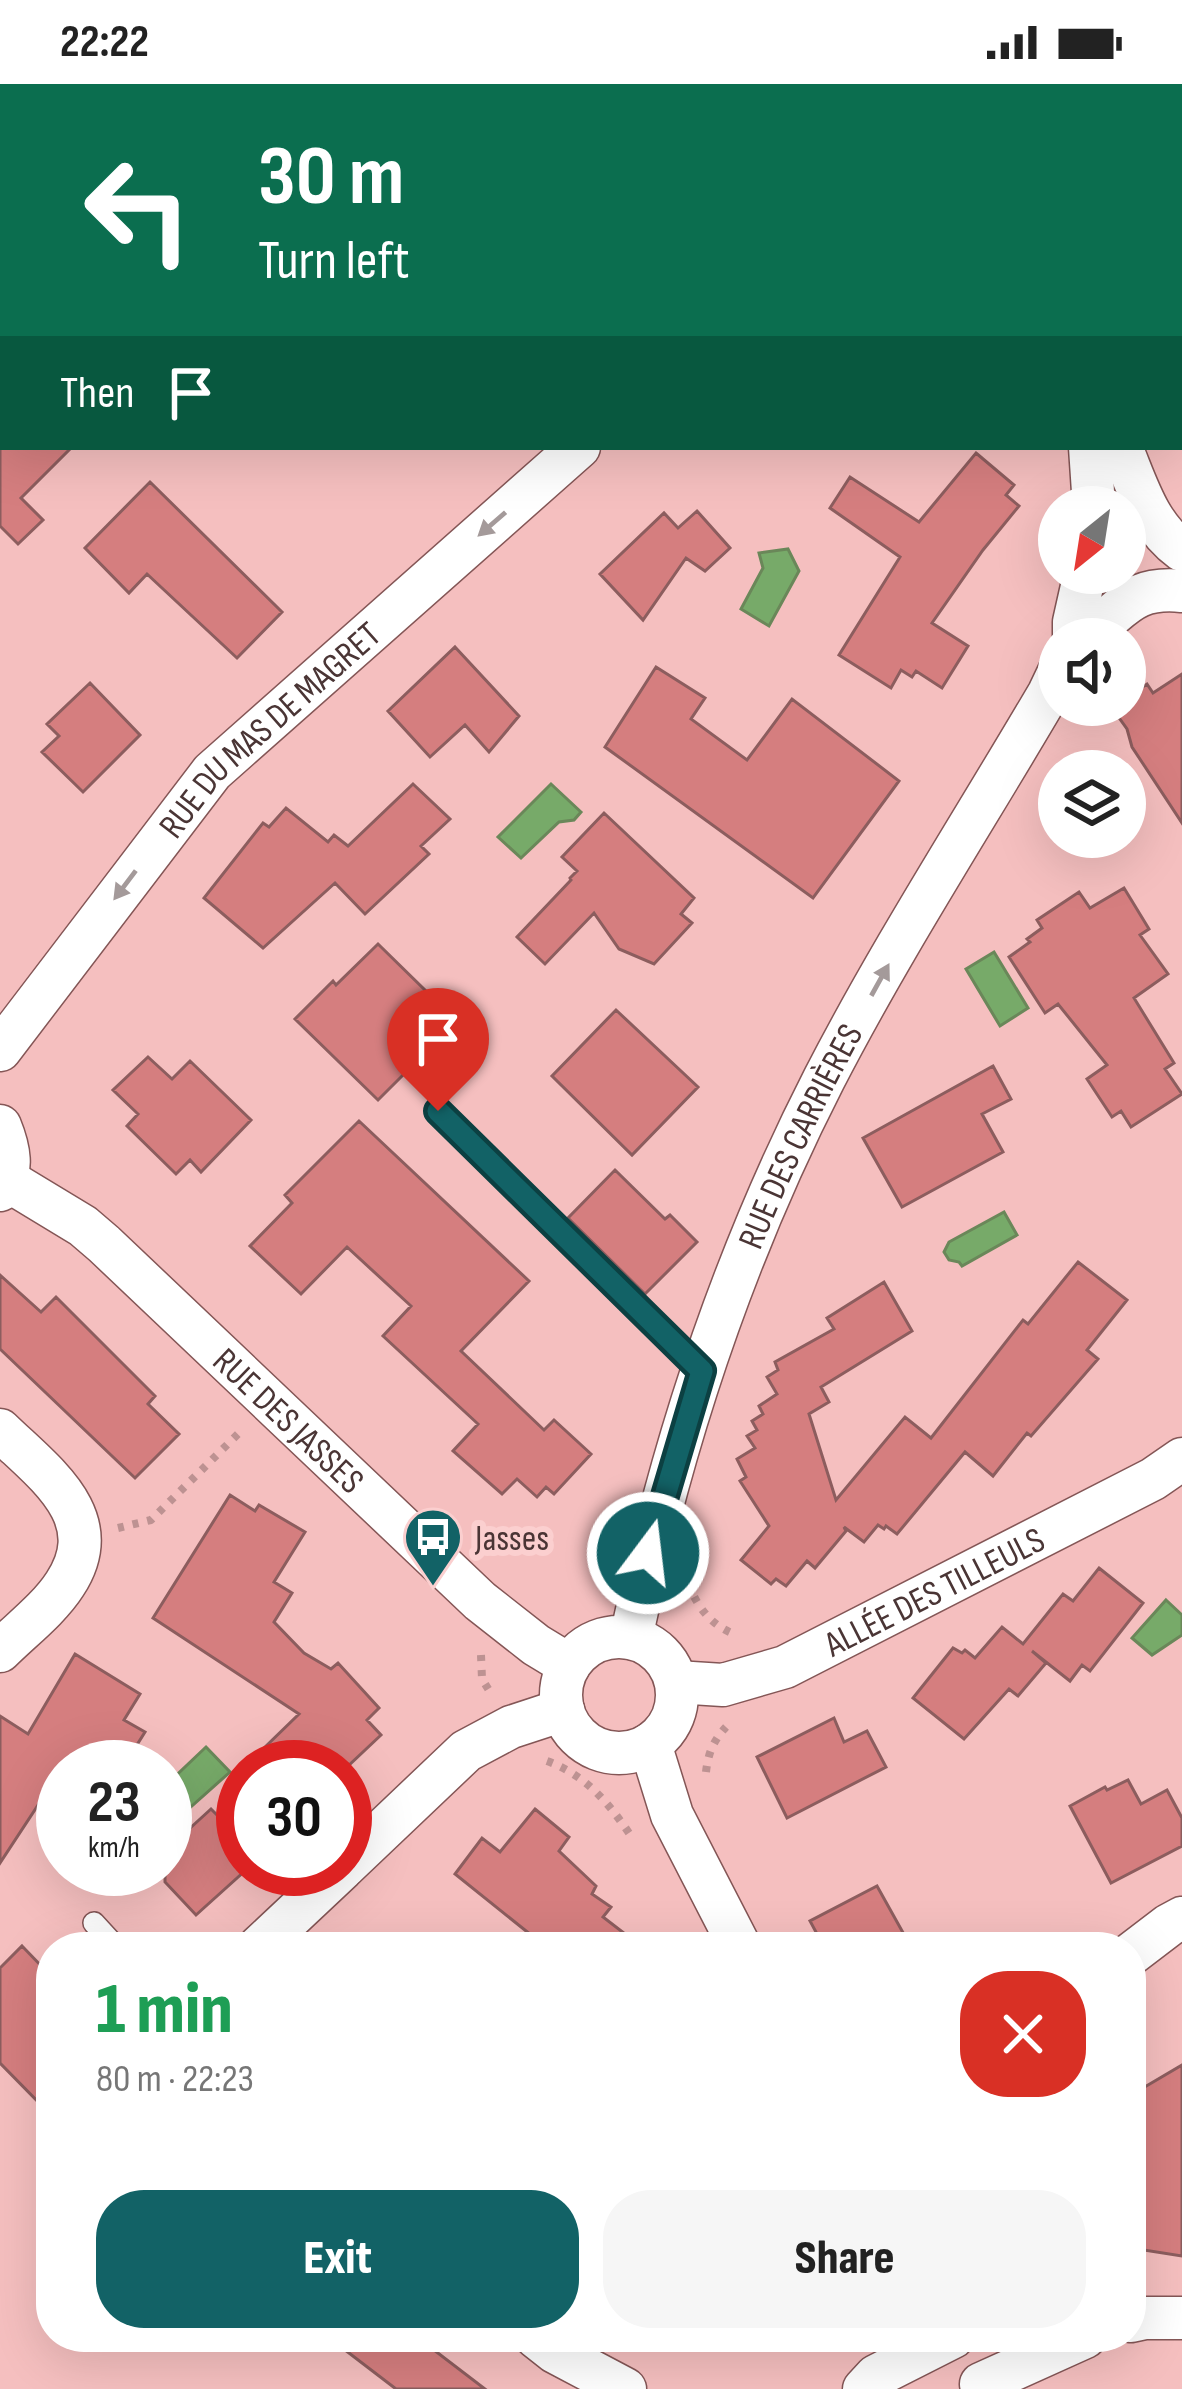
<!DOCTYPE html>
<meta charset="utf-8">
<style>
:root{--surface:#fff;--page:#f6f6f6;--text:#222;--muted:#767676;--accent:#126266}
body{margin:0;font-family:"Sofia Sans Condensed",sans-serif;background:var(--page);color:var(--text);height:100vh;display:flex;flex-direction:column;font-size:45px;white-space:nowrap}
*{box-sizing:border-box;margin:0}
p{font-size:39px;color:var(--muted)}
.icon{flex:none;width:66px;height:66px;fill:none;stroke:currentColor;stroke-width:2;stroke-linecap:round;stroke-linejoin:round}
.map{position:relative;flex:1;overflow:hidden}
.details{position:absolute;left:36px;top:1848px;width:1110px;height:420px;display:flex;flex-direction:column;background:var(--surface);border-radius:48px;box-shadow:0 12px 48px #0002}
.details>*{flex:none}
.guide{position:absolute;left:0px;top:0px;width:1182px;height:366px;box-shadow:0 12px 48px #0002;background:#0b6e4f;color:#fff;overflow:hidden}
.needle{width:78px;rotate:210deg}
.controls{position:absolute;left:1038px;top:402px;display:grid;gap:24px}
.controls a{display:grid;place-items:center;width:108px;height:108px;border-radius:50%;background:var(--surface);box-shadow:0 12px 48px #0002;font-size:60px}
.speed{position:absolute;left:36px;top:1656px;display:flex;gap:24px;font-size:60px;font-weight:700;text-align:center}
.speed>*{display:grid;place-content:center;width:156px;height:156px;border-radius:50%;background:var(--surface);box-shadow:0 12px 48px #0002;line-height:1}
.speed small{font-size:30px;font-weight:400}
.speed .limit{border:18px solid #d22;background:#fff;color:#111}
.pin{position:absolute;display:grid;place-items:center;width:102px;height:102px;color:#fff;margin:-123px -51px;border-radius:50% 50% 50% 0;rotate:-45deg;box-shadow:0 0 12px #0007}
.pin .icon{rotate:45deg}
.me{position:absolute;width:132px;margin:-66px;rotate:15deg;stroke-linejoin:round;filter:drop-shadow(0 0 9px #0008)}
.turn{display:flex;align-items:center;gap:42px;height:252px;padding:0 60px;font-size:54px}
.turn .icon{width:156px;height:156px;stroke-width:2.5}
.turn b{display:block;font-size:84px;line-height:102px}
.then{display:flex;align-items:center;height:114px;padding:0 60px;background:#0003;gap:24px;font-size:45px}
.round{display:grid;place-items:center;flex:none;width:126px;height:126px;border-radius:48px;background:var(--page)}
.head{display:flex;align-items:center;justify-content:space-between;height:204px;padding:0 60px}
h1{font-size:72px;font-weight:800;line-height:90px;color:#1e9e55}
.primary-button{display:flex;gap:24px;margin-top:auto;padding:24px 60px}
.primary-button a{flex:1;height:138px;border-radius:48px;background:var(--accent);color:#fff;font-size:48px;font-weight:800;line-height:138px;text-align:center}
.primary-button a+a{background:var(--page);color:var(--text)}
.status{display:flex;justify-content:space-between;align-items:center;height:84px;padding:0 60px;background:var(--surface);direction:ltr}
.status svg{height:33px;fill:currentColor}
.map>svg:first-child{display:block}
.water{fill:#77aa69;stroke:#6a8759;stroke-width:3}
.building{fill:#d57e7f;stroke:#8c5d5e;stroke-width:3}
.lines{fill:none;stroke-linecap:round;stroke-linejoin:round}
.service-casing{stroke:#845656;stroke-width:24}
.minor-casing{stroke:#845656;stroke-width:45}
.path{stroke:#bd9292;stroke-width:8;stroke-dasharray:6 9;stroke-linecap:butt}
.service{stroke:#fff;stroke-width:21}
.minor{stroke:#fff;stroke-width:42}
.oneway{fill:#a49a9a}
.route-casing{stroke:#0c4042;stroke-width:30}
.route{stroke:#126266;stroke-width:21}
.labels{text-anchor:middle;stroke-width:12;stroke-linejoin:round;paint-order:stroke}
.street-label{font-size:36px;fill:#4a3535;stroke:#fbcfcf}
.poi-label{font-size:36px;fill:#4a3535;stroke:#fbcfcf;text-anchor:start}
</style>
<div class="status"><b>22:22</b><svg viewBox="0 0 49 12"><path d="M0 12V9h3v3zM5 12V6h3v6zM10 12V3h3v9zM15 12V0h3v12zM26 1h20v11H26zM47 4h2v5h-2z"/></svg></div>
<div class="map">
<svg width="1182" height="2305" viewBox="0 0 1182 2305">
<rect width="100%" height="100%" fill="#f5bfbf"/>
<!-- water -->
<path class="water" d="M 788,465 L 799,487 L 769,542 L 741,525 L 763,484 L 759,469 Z
M 551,700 L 581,728 L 574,736 L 559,738 L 521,774 L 498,753 Z
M 994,868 L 1028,924 L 1000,942 L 966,885 Z
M 1004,1128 L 1017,1151 L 962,1182 L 959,1178 L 949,1176 L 944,1168 L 949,1158 Z
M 1166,1516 L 1182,1531 L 1182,1551 L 1152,1571 L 1132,1554 Z
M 206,1663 L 230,1688 L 184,1729 L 165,1710 L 165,1702 Z"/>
<!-- building -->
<path class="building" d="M 0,363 L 72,363 L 21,414 L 43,436 L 18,460 L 0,442 Z
M 976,369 L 1014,401 L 1006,411 L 1019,422 L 983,466 L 932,539 L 968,562 L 942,604 L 916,587 L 912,593 L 901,586 L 891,604 L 839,571 L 900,473 L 830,424 L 850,393 L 919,438 Z
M 150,398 L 282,528 L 237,574 L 147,490 L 129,509 L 85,464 Z
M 697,427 L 730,464 L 705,487 L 686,474 L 643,536 L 600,490 L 664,429 L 678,444 Z
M 455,563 L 519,632 L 489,668 L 465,641 L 430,673 L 388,627 Z
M 656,583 L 705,614 L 691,635 L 747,676 L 792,615 L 899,697 L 813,814 L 605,663 Z
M 1182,590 L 1182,739 L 1132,663 L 1127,645 L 1112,624 L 1125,621 L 1125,615 L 1147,600 L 1153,609 Z
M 90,599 L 140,651 L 83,708 L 42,668 L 59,652 L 47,640 Z
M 413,700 L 450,735 L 421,762 L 429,770 L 365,830 L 335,799 L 263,864 L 204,814 L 263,739 L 269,743 L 286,724 L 328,758 L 334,751 L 348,762 Z
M 604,729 L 694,814 L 681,830 L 692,839 L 654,880 L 619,865 L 594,829 L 545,880 L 517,853 L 571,796 L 570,794 L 577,787 L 562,773 Z
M 1124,804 L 1149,845 L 1140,851 L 1168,890 L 1134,914 L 1174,979 L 1165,985 L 1182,1010 L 1131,1043 L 1121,1027 L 1112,1033 L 1087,995 L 1107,981 L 1058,920 L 1045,929 L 1009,873 L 1030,858 L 1027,855 L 1042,844 L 1037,836 L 1079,808 L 1090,824 Z
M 378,860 L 474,954 L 446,983 L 434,971 L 419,987 L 413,981 L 378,1016 L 295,935 L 333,897 L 336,901 Z
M 616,926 L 698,1003 L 632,1071 L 552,992 Z
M 148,973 L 172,995 L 190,977 L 251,1036 L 201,1088 L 190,1076 L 176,1090 L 127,1042 L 138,1030 L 113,1006 Z
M 993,982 L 1011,1015 L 982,1030 L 1003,1068 L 902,1123 L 863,1054 Z
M 359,1037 L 529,1197 L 461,1267 L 544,1346 L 554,1336 L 591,1370 L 554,1410 L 546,1403 L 537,1413 L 517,1395 L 502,1410 L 453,1367 L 478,1340 L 383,1252 L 411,1222 L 347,1163 L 301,1210 L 250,1162 L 292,1119 L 285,1111 Z
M 615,1086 L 665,1135 L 670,1131 L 697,1158 L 645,1210 L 568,1134 Z
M 1078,1178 L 1127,1216 L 1087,1266 L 1098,1275 L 1031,1352 L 1027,1349 L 993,1392 L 965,1368 L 897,1450 L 886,1442 L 884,1445 L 878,1441 L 864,1458 L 844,1443 L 846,1447 L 815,1484 L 807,1477 L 786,1502 L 776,1495 L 771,1500 L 741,1476 L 769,1442 L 740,1397 L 746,1393 L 737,1375 L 755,1364 L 747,1352 L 757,1346 L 752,1337 L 763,1330 L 759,1322 L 777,1310 L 767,1293 L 778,1286 L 775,1278 L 834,1245 L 827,1234 L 884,1198 L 912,1247 L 821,1303 L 829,1318 L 809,1330 L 836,1416 L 905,1333 L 931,1354 L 1023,1236 L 1028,1240 Z
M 0,1191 L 41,1228 L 56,1213 L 155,1312 L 148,1320 L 179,1350 L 135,1394 L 0,1265 Z
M 230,1411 L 255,1427 L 259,1421 L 305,1448 L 274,1498 L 292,1509 L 274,1538 L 304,1569 L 331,1585 L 338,1579 L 379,1624 L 367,1636 L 381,1651 L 347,1683 L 280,1683 L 263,1665 L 299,1630 L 153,1534 Z
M 1099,1484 L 1143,1519 L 1090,1587 L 1082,1581 L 1070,1597 L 1032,1567 L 1046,1579 L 1018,1612 L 1009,1605 L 964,1655 L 913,1614 L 953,1564 L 962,1569 L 965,1566 L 975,1574 L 1002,1543 L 1023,1560 L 1063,1510 L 1073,1517 Z
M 75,1570 L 140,1610 L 124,1636 L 145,1648 L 123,1683 L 63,1683 L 0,1779 L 0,1632 L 28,1650 Z
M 834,1634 L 844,1658 L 867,1647 L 886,1683 L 787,1734 L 757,1673 Z
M 1128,1696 L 1141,1720 L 1167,1706 L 1182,1734 L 1182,1762 L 1111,1799 L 1070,1722 L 1105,1703 L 1107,1706 Z
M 243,1712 L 243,1782 L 240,1785 L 247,1785 L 196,1831 L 165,1798 L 165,1723 L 188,1746 L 211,1725 L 219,1733 Z
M 535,1725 L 569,1753 L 559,1767 L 596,1802 L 592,1810 L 611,1823 L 603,1833 L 642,1863 L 546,1863 L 455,1790 L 482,1754 L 500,1768 Z
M 877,1802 L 911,1863 L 824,1863 L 810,1837 Z
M 22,1862 L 51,1892 L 51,2031 L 0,1979 L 0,1884 Z
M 1182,1981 L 1182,2172 L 1131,2164 L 1131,2011 Z
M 328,2253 L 417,2253 L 485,2305 L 396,2305 Z"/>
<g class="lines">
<defs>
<path id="service" d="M 438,1027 L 702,1287
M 94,1839 L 116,1863"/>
<g id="minor">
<path d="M 1179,70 L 1182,69"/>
<path d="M 1090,363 L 1094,423"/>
<path d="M 1121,363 C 1137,401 1148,442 1182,466"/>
<path d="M 1074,555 L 1074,538 L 1085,489"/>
<path d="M 1076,555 C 1121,536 1122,501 1182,507"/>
<path id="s1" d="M 0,966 L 212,688 L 579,363"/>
<path d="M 0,1042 C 9,1064 14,1086 0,1106"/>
<path id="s2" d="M 7,1096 L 83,1142 L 104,1160 L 480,1517 L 536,1561 L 569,1581"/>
<path d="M 0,1346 C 44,1389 109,1433 65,1500 C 49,1525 21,1546 0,1567"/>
<circle cx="619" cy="1611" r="58"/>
<path id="s3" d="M 631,1554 C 671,1360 734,1171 824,995 C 892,863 974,737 1049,609 L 1059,588"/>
<path id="s4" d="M 676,1598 L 723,1601 L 785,1583 L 1153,1395 L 1182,1375"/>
<path d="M 650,1660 L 672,1731 L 740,1863"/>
<path d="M 345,1782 L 466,1667 L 511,1643 L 563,1626"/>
<path d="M 259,1863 L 342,1785"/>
<path d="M 1131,1870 L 1169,1841 L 1182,1834"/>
<path d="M 1131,2237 L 1145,2234 L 1182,2234"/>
<path d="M 536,2253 L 555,2268 L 625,2305"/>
<path d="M 981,2300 L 1085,2253"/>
<path d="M 864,2305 L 876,2292 L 953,2253"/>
</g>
</defs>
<!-- service casing -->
<use href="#service" class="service-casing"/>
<!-- minor casing -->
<use href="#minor" class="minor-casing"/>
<!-- path -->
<path class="path" d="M 118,1444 L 151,1436 L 240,1348
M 688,1499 C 698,1524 711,1542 737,1551
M 481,1571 L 482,1595 L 490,1608
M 547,1677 C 585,1691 607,1717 629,1749
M 706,1688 C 708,1670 713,1657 726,1643"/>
<!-- service -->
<use href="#service" class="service"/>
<!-- minor -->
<use href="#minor" class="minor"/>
</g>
<!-- one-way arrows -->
<defs><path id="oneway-solid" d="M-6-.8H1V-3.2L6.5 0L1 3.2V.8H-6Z" transform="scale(3)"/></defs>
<g class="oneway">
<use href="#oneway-solid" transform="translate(492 440) rotate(139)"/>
<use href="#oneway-solid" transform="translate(125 801) rotate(127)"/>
<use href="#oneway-solid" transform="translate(880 896) rotate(-61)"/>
</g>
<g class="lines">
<defs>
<path id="route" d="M 438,1027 L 702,1287 L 648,1469"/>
</defs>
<!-- route casing -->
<use href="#route" class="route-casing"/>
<!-- route -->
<use href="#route" class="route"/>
</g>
<!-- icons -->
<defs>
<symbol id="bus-pin" viewBox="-11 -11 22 30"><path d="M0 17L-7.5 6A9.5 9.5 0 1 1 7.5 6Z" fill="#126266" stroke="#fbcfcf"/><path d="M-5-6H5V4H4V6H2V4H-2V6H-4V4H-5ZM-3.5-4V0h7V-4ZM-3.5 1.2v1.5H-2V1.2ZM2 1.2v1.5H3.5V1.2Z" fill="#fff"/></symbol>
</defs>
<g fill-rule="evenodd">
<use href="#bus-pin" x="400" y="1420" width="66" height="90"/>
</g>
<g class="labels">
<!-- street labels -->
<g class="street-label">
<text dy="13" stroke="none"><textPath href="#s1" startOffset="420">RUE DU MAS DE MAGRET</textPath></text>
<text dy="13" stroke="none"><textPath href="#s3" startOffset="531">RUE DES CARRIÈRES</textPath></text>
<text dy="13" stroke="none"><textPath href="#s2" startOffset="372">RUE DES JASSES</textPath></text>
<text dy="13" stroke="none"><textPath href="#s4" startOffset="279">ALLÉE DES TILLEULS</textPath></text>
</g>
<!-- poi labels -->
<g class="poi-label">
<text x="475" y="1466">Jasses</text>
</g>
</g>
</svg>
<div class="controls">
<a><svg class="needle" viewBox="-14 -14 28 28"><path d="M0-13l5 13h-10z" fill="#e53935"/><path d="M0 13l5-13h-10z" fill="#767676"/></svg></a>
<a><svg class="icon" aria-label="sound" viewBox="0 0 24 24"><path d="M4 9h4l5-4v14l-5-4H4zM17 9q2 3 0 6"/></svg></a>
<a><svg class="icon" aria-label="layers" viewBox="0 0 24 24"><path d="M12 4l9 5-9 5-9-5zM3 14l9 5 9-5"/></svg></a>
</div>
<div class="speed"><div>23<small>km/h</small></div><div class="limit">30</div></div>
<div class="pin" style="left:438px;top:1027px;background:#d93025"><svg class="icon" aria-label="arrive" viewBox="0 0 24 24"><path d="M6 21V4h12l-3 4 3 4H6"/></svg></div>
<svg class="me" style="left:648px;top:1469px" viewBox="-20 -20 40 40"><circle r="17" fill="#126266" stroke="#fff" stroke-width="3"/><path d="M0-11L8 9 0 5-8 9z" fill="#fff"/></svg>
<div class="guide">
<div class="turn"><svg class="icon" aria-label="left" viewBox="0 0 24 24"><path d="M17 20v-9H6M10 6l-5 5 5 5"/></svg><div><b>30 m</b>Turn left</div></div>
<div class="then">Then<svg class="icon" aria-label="arrive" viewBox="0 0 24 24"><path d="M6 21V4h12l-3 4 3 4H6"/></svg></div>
</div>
<section class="details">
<div class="head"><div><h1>1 min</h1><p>80 m · 22:23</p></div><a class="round" style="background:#d93025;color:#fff"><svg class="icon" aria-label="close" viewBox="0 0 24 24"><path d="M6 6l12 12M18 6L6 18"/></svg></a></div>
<div class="primary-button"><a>Exit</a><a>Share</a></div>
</section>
</div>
